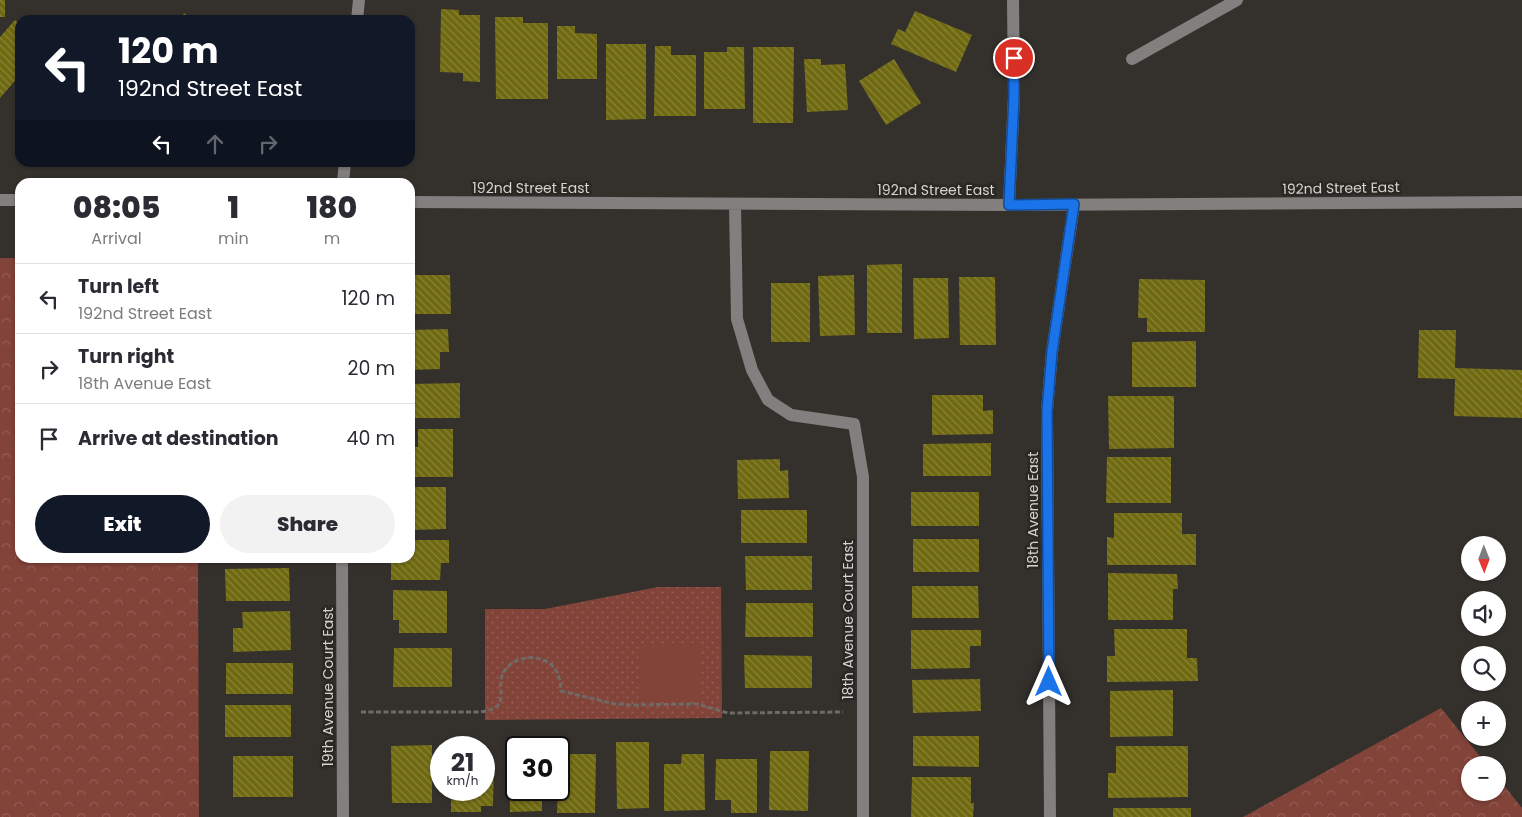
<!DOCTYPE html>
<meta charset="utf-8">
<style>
:root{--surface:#fff;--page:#f2f2f3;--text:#2b2b33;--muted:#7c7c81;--line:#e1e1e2;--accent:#111827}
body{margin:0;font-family:Poppins,sans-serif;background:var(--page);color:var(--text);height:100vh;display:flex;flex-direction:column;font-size:19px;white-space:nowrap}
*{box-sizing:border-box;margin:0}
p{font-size:16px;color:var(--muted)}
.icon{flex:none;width:28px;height:28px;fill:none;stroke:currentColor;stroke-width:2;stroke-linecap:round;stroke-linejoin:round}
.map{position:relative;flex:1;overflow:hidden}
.drawer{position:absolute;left:15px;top:178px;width:400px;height:385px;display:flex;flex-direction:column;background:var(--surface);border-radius:15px;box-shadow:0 1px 4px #0004}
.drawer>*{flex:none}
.banner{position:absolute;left:15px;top:15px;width:400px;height:152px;border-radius:15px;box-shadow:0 1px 4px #0004;background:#111827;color:#fff;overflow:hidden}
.needle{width:32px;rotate:179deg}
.fabs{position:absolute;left:1461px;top:536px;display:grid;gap:10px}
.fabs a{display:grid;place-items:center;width:45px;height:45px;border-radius:50%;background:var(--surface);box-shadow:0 1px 4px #0004;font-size:25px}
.speed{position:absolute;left:430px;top:736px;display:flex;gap:10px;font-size:25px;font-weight:700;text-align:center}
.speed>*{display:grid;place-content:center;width:65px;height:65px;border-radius:50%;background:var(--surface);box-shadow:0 1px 4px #0004;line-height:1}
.speed small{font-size:12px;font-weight:400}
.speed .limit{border:2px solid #111;border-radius:8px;background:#fff;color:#111}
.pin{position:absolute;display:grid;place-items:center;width:42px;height:42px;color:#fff;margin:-21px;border:2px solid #fff;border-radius:50%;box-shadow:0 1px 5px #0007}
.me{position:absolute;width:55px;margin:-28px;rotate:0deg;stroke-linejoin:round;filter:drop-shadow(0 0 4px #0008)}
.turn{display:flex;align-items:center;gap:18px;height:105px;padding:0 20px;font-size:22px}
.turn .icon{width:65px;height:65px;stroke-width:2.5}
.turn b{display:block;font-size:35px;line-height:42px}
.lanes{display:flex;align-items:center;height:48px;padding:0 20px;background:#0003;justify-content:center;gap:25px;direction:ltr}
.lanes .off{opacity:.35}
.eta{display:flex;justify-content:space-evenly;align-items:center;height:85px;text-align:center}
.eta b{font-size:30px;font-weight:800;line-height:35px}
.action{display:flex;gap:10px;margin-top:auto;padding:10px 20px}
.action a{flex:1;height:58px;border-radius:30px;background:var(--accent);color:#fff;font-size:20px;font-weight:800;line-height:58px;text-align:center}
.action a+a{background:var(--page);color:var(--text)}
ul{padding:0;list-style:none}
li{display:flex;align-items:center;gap:15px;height:70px;padding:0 20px;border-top:1px solid var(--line)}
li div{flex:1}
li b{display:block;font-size:19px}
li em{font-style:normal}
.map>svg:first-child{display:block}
.forest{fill:url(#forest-crowns)}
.park{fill:url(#park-dots)}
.pitch{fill:#824339}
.building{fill:url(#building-back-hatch)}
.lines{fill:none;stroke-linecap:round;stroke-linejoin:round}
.path{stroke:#6e6b67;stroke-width:3;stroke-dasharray:5 2.5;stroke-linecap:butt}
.minor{stroke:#827f7e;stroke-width:12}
.route-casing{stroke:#114b97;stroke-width:12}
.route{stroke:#1a73e8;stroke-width:9}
.labels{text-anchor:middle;stroke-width:5;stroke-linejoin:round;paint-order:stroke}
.street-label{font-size:14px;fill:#d6d4d1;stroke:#2a2823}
</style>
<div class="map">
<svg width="1522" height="817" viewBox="0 0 1522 817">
<defs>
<pattern id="forest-crowns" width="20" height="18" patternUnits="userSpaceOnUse" patternTransform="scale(1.25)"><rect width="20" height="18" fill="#824339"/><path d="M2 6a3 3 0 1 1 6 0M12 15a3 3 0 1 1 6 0" fill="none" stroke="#935d55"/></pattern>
<pattern id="park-dots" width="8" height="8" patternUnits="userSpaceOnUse" patternTransform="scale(1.25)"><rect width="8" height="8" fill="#824339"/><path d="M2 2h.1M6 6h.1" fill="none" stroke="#935d55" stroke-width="1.8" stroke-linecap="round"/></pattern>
<pattern id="building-back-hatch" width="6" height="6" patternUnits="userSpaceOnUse" patternTransform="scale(1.25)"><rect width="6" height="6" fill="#6f6910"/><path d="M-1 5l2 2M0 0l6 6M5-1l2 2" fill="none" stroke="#89843d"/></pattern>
</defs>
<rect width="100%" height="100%" fill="#34312d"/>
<!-- forest -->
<path class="forest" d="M 0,258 L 20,258 L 20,558 L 198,558 L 199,817 L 0,817 Z
M 1441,708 L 1487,765 L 1470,765 L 1470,792 L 1498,792 L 1498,778 L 1522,808 L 1522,817 L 1243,817 Z"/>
<!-- park -->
<path class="park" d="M 658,587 L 721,587 L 722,718 L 485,720 L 485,609 L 545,609 Z"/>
<!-- pitch -->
<path class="pitch" d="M 701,643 L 701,701 L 640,702 L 639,644 Z"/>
<!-- building -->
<path class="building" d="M 0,0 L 5,0 L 5,17 L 0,17 Z
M 441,9 L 459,10 L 459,15 L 480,15 L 480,82 L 463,81 L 463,73 L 440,72 Z
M 915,11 L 972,35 L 956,72 L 891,44 L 898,29 L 905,32 Z
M 184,13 L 194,20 L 180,20 Z
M 495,17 L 523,17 L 523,23 L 548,23 L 548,99 L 496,99 Z
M 15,20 L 20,24 L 20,75 L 0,98 L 0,37 Z
M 557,26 L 575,26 L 575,33 L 597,34 L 597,79 L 557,79 Z
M 606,44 L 646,44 L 646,119 L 606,120 Z
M 655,46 L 671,46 L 671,55 L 696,55 L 696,116 L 654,116 Z
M 727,47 L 744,47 L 745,109 L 704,109 L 704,52 L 727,52 Z
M 753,47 L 794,47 L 793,123 L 753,123 Z
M 804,59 L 821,59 L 821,65 L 845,64 L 848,110 L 807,112 Z
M 894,59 L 921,103 L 886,125 L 859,81 Z
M 902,264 L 902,333 L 867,333 L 867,265 Z
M 410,275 L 450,275 L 451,314 L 410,314 Z
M 854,275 L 855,335 L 820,336 L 818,276 Z
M 959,277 L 995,277 L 996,345 L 960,345 Z
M 913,278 L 948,278 L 949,338 L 914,339 Z
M 1139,279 L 1205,280 L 1205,332 L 1147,332 L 1147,318 L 1138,318 Z
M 771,283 L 810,283 L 810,342 L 771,342 Z
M 448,329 L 449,352 L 440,352 L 440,369 L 410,370 L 410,330 Z
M 1419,330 L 1456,330 L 1455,368 L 1522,370 L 1522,418 L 1454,416 L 1455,379 L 1418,378 Z
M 1196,341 L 1196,387 L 1132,387 L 1132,342 Z
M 460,383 L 460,418 L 410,418 L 410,384 Z
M 932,395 L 983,395 L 983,411 L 993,410 L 993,434 L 932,435 Z
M 1108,396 L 1174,396 L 1174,448 L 1109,449 Z
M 418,429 L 453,429 L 453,477 L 410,477 L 410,447 L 418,447 Z
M 991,443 L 991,476 L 923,476 L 923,444 Z
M 1107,457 L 1171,457 L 1171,503 L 1106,503 Z
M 780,459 L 780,471 L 788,470 L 789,498 L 738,499 L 737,460 Z
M 410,487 L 446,487 L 446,529 L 410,530 Z
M 911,492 L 979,492 L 979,526 L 911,526 Z
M 741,510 L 807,510 L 807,543 L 741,543 Z
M 1114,513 L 1182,513 L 1182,534 L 1196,534 L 1196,565 L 1107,565 L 1107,537 L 1114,538 Z
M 913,539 L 979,539 L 979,572 L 913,572 Z
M 410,540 L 449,540 L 449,563 L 441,563 L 440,580 L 391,580 L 391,558 L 410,558 Z
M 745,556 L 812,556 L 812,590 L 746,590 Z
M 289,568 L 290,601 L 226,601 L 225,569 Z
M 1108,573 L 1177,574 L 1178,589 L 1173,589 L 1173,620 L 1108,620 Z
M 912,586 L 978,586 L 979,618 L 912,618 Z
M 393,590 L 447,591 L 447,633 L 399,633 L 399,620 L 393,620 Z
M 746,603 L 813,603 L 813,637 L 745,637 Z
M 290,611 L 291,650 L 233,652 L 233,628 L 243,628 L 242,612 Z
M 1114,629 L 1187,629 L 1187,658 L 1197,658 L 1198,681 L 1107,682 L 1107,656 L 1115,656 Z
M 911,630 L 981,630 L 981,646 L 970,646 L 970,668 L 911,669 Z
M 394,648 L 452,648 L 452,687 L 393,687 Z
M 744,655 L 812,656 L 812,688 L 745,688 Z
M 226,663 L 293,663 L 293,694 L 226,694 Z
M 980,679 L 981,711 L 913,713 L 912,680 Z
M 1173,690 L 1173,736 L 1110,737 L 1110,691 Z
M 225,705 L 291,705 L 291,737 L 225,737 Z
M 913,736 L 979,736 L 979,767 L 913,766 Z
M 452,739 L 476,739 L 476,748 L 452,748 Z
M 616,742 L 649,742 L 649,808 L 617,809 Z
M 432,745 L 432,803 L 392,803 L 391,746 Z
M 509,746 L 541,746 L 541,748 L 516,748 L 516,790 L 542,790 L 542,811 L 510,812 Z
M 1116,746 L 1188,746 L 1188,797 L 1108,798 L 1108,773 L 1116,773 Z
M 770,751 L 809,751 L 808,811 L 769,810 Z
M 559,754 L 596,754 L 595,813 L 557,813 Z
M 682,754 L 704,754 L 705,810 L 664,811 L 664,764 L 681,764 Z
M 233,756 L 293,756 L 293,797 L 233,797 Z
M 484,758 L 494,759 L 493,806 L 481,806 L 481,812 L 451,812 L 451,790 L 484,790 Z
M 716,759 L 757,759 L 757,813 L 731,813 L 731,800 L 715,800 Z
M 912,777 L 971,777 L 971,803 L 974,803 L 973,817 L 911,817 Z
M 1113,808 L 1191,808 L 1191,817 L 1113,817 Z"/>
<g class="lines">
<!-- path -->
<path class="path" d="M 361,712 L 480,712 C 487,711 493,710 498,705 C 504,698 499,687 501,679 C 506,658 533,652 549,663 C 559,670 560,680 561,691 L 615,704 L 631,705 L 697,704 L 728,713 L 843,712"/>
<!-- minor -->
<path class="minor" d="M 357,20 L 359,0
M 1132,59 L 1237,0
M 343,182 L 345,162
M 0,200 L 20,200
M 410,202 L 1009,205 L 1522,202
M 735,204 L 737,319 L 752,370 L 768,400 L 791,415 L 854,424 L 863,477 L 863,817
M 1009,205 L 1014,96 L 1013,0
M 342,558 L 343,817
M 1050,817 L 1047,411 L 1052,352 L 1074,205"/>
</g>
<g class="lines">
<defs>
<path id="route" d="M 1014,58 L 1014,96 L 1009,205 L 1074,204 L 1052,352 L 1047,411 L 1049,682"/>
</defs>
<!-- route casing -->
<use href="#route" class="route-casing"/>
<!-- route -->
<use href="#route" class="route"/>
</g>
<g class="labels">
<!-- street labels -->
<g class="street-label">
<text x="531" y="193">192nd Street East</text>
<text transform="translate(1341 188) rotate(-1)" y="5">192nd Street East</text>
<text x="936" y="195">192nd Street East</text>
<text transform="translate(1033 510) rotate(-90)" y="5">18th Avenue East</text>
<text transform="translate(848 620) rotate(-90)" y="5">18th Avenue Court East</text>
<text transform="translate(328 687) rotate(-90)" y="5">19th Avenue Court East</text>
</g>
</g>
</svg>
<div class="fabs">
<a><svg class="needle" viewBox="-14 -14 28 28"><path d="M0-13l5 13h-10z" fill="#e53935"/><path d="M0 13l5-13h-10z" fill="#7c7c81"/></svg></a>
<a><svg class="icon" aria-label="sound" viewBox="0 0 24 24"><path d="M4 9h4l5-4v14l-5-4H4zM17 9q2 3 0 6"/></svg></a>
<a><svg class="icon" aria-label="search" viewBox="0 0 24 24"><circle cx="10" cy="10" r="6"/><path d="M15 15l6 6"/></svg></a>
<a>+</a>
<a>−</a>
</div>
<div class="speed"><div>21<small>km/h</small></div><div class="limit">30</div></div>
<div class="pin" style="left:1014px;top:58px;background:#d93025"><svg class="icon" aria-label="arrive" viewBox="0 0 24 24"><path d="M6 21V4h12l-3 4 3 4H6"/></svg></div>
<svg class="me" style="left:1049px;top:682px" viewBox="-20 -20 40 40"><path d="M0-17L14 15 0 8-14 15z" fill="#1a73e8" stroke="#fff" stroke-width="4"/></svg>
<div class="banner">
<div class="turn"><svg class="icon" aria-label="left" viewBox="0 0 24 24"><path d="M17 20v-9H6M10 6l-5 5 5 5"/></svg><div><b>120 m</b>192nd Street East</div></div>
<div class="lanes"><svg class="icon" aria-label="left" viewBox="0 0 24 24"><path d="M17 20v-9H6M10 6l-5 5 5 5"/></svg><svg class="icon off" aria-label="ahead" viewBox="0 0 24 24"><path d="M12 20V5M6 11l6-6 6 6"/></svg><svg class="icon off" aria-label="right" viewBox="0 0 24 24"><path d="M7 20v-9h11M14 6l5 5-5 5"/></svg></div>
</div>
<section class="drawer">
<div class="eta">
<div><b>08:05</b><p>Arrival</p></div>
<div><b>1</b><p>min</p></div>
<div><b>180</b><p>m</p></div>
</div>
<ul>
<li><svg class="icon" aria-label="left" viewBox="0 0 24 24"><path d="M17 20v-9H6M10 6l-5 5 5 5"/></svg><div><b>Turn left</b><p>192nd Street East</p></div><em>120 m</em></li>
<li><svg class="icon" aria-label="right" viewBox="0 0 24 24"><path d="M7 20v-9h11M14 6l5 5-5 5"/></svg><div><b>Turn right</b><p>18th Avenue East</p></div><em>20 m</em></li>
<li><svg class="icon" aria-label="arrive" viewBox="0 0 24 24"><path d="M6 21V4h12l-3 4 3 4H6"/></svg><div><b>Arrive at destination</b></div><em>40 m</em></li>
</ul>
<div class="action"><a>Exit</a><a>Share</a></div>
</section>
</div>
